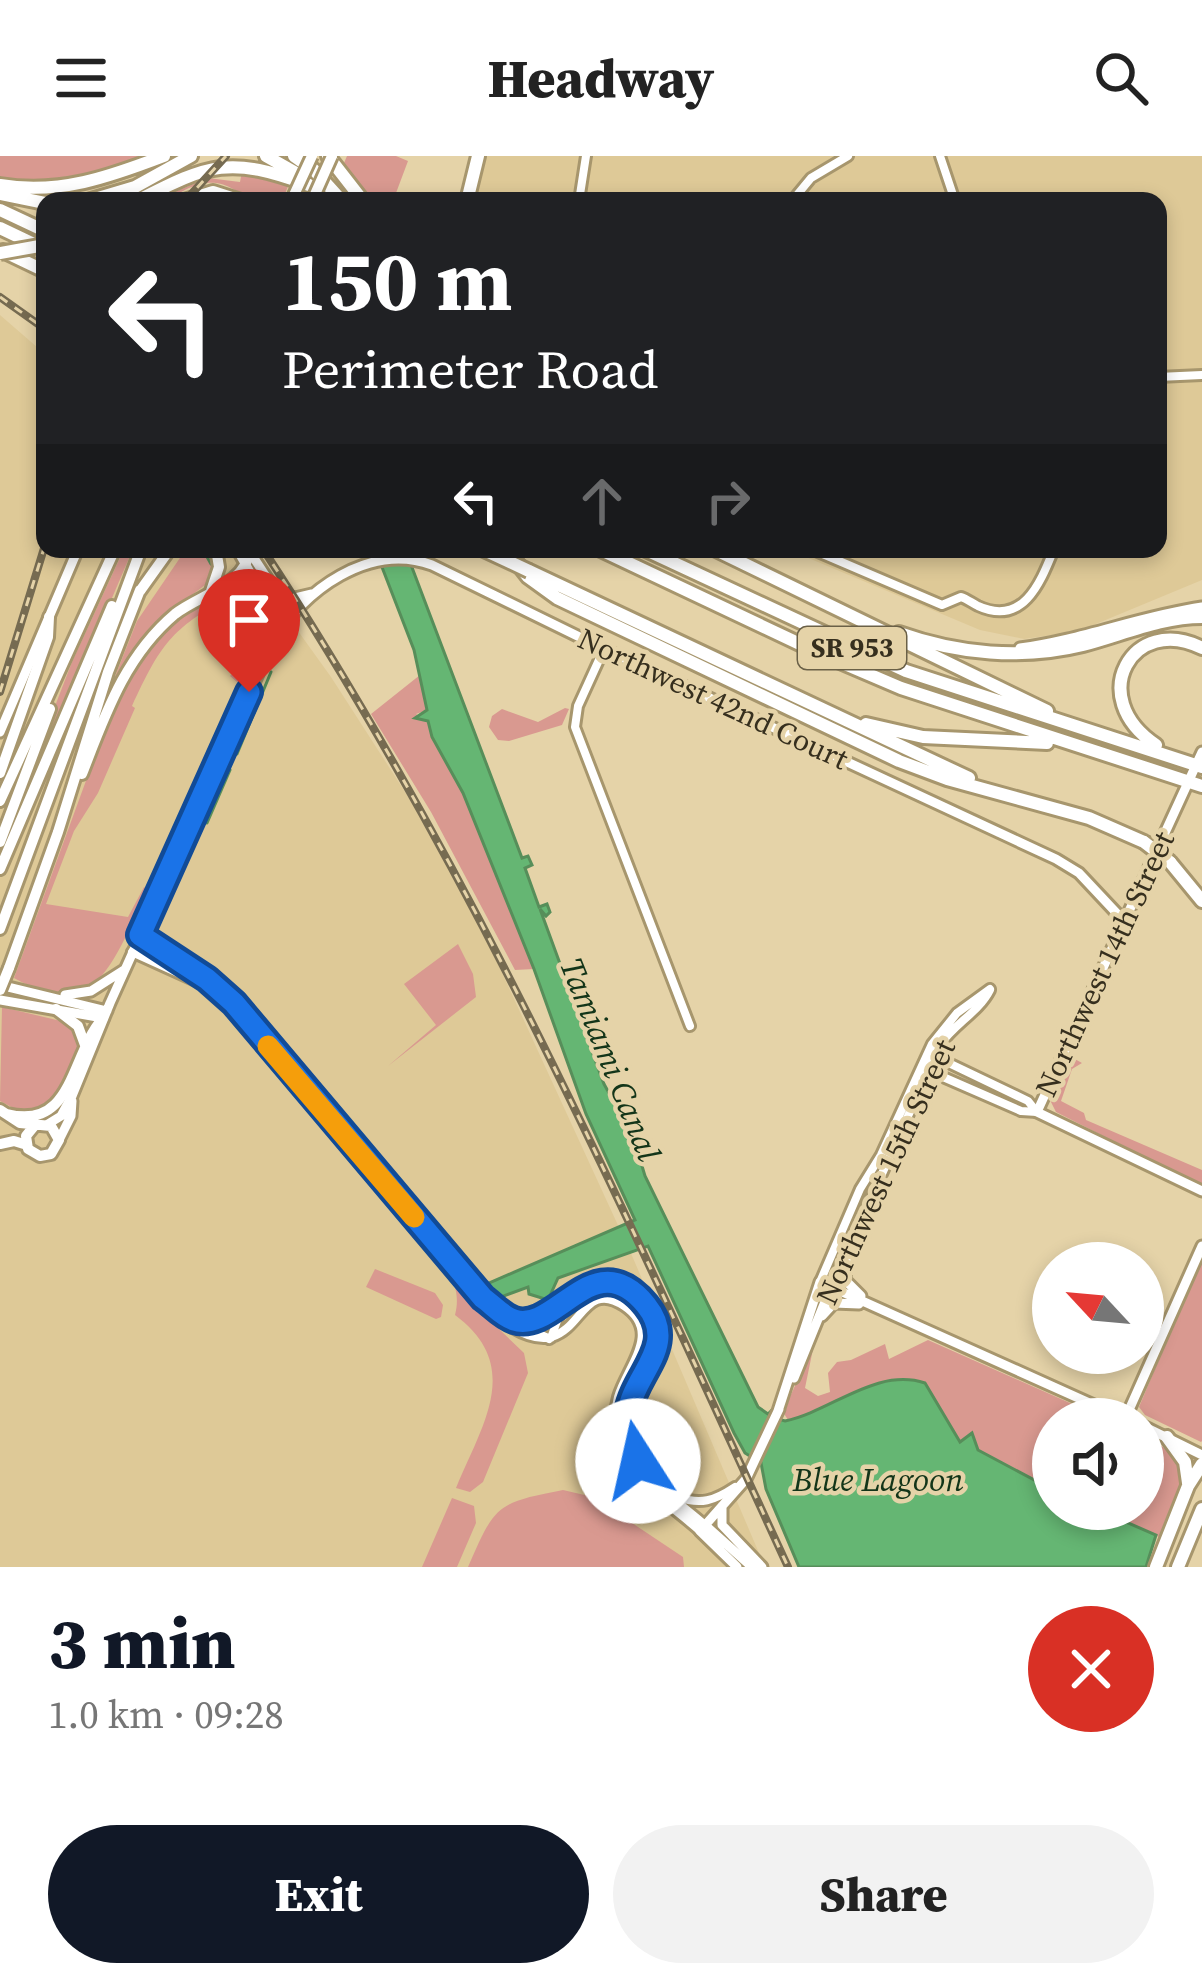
<!DOCTYPE html>
<meta charset="utf-8">
<style>
:root{--surface:#fff;--page:#f2f2f2;--text:#222;--muted:#767676;--accent:#111827}
body{margin:0;font-family:"Source Serif 4",serif;background:var(--page);color:var(--text);height:100vh;display:flex;flex-direction:column;font-size:45px;white-space:nowrap}
*{box-sizing:border-box;margin:0}
p{font-size:39px;color:var(--muted)}
.icon{flex:none;width:66px;height:66px;fill:none;stroke:currentColor;stroke-width:2;stroke-linecap:round;stroke-linejoin:round}
.map{position:relative;height:1411px;overflow:hidden}
.panel{display:flex;flex-direction:column;background:var(--surface);flex:1}
.panel>*{flex:none}
.top-card{position:absolute;left:36px;top:36px;width:1131px;height:366px;border-radius:24px;box-shadow:0 6px 18px #0003;background:#202124;color:#fff;overflow:hidden}
.needle{width:78px;rotate:296deg}
.controls{position:absolute;left:1032px;top:1086px;display:grid;gap:24px}
.controls a{display:grid;place-items:center;width:132px;height:132px;border-radius:50%;background:var(--surface);box-shadow:0 6px 18px #0003;font-size:60px}
.pin{position:absolute;display:grid;place-items:center;width:102px;height:102px;color:#fff;margin:-123px -51px;border-radius:50% 50% 50% 0;rotate:-45deg;box-shadow:0 0 12px #0007}
.pin .icon{rotate:45deg}
.me{position:absolute;width:132px;margin:-66px;rotate:350deg;stroke-linejoin:round;filter:drop-shadow(0 0 9px #0008)}
.turn{display:flex;align-items:center;gap:42px;height:252px;padding:0 48px;font-size:54px}
.turn .icon{width:156px;height:156px;stroke-width:2.5}
.turn b{display:block;font-size:84px;line-height:102px}
.lanes{display:flex;align-items:center;height:114px;padding:0 48px;background:#0003;justify-content:center;gap:60px;direction:ltr}
.lanes .off{opacity:.35}
.round{display:grid;place-items:center;flex:none;width:126px;height:126px;border-radius:63px;background:var(--page)}
.overview{display:flex;align-items:center;justify-content:space-between;height:204px;padding:0 48px}
h1{font-size:72px;font-weight:800;line-height:90px;color:var(--accent)}
.action{display:flex;gap:24px;margin-top:auto;padding:24px 48px}
.action a{flex:1;height:138px;border-radius:72px;background:var(--accent);color:#fff;font-size:48px;font-weight:800;line-height:138px;text-align:center}
.action a+a{background:var(--page);color:var(--text)}
header{display:flex;justify-content:space-between;align-items:center;height:156px;padding:0 48px;background:var(--surface);font-size:54px;font-weight:800}
.map>svg:first-child{display:block}
.built{fill:#dec997}
.green{fill:#d99990}
.water{fill:#65b673;stroke:#578e5a;stroke-width:3}
.lines{fill:none;stroke-linecap:round;stroke-linejoin:round}
.stream{stroke:#578e5a;stroke-width:3}
.street-casing{stroke:#a7966d;stroke-width:14}
.secondary-casing{stroke:#a7966d;stroke-width:15}
.primary-casing{stroke:#a7966d;stroke-width:16}
.highway-casing{stroke:#a7966d;stroke-width:18}
.street{stroke:#fff;stroke-width:8}
.secondary{stroke:#fff;stroke-width:9}
.primary{stroke:#fff;stroke-width:10}
.highway{stroke:#fff;stroke-width:12}
.rail-casing{stroke:#766b51;stroke-width:8}
.rail{stroke:#e5d3a8;stroke-width:3;stroke-dasharray:9;stroke-linecap:butt}
.primary-bridge-casing{stroke:#a7966d;stroke-width:16;stroke-linecap:butt}
.highway-bridge-casing{stroke:#a7966d;stroke-width:18;stroke-linecap:butt}
.primary-bridge{stroke:#fff;stroke-width:10}
.highway-bridge{stroke:#fff;stroke-width:12}
.route-casing{stroke:#114b97;stroke-width:30}
.route{stroke:#1a73e8;stroke-width:21}
.slow{stroke:#f59e0b;stroke-width:21}
.labels{text-anchor:middle;stroke-width:9;stroke-linejoin:round;paint-order:stroke}
.shield{fill:#e5d3a8;stroke:#6a6047;stroke-width:3}
.shield-label{font-size:27px;font-weight:bold;fill:#362f1e}
.street-label{font-size:30px;fill:#362f1e;stroke:#e5d3a8}
.water-label{font-size:33px;font-style:italic;fill:#133519;stroke:#e5d3a8}
</style>
<header><svg class="icon" aria-label="menu" viewBox="0 0 24 24"><path d="M4 6h16M4 12h16M4 18h16"/></svg>Headway<svg class="icon" aria-label="search" viewBox="0 0 24 24"><circle cx="10" cy="10" r="6"/><path d="M15 15l6 6"/></svg></header>
<div class="map">
<svg width="1202" height="1411" viewBox="0 0 1202 1411">
<rect width="100%" height="100%" fill="#e5d3a8"/>
<!-- built -->
<path class="built" d="M 471,0 L 1202,0 L 1202,424 L 1079,475 L 1024,483 L 980,474 L 787,393 L 1158,393 L 1158,45 L 458,45 Z
M 0,159 L 45,198 L 45,393 L 239,393 L 331,521 L 454,712 L 633,1102 L 765,1411 L 0,1411 Z"/>
<!-- green -->
<path class="green" d="M 0,0 L 157,0 L 85,25 L 0,27 Z
M 347,0 L 396,0 L 408,5 L 393,45 L 371,45 L 344,7 Z
M 242,15 L 289,28 L 282,45 C 274,45 260,47 253,44 C 237,37 227,25 207,27 C 185,29 174,45 153,45 L 208,22 L 240,26 Z
M 124,393 L 133,393 L 0,703 L 0,693 L 72,506 Z
M 186,393 L 211,393 L 215,411 L 209,426 L 176,451 L 99,561 L 137,465 Z
M 236,428 L 256,437 L 268,467 L 245,523 L 237,526 L 230,520 L 242,508 L 238,505 L 240,497 L 231,485 L 238,480 L 220,453 L 232,444 L 246,468 L 261,459 L 248,434 L 236,430 L 229,434 L 230,440 C 170,474 161,488 132,550 L 135,552 L 98,637 L 74,675 L 46,748 L 128,761 L 144,731 L 148,734 C 148,748 138,755 132,768 C 104,826 84,860 14,822 L 91,611 L 132,517 L 172,466 Z
M 420,519 L 427,554 L 416,558 L 428,565 L 432,581 L 463,637 L 534,813 L 515,814 L 431,656 L 371,558 Z
M 565,552 L 569,553 L 562,569 L 509,585 L 498,584 L 489,571 L 492,560 L 502,553 L 538,566 Z
M 458,788 L 473,818 L 476,841 L 388,910 L 436,869 L 404,828 Z
M 2,851 L 65,866 L 76,877 L 78,893 L 49,951 L 23,957 L 0,945 Z
M 1073,902 L 1082,907 L 1072,913 L 1061,945 L 1084,957 L 1086,964 L 1202,1014 L 1202,1030 L 1056,956 L 1050,944 L 1068,905 Z
M 394,1046 L 499,1173 L 524,1197 L 528,1217 L 483,1326 L 470,1336 L 456,1332 C 482,1269 524,1210 455,1159 C 468,1110 411,1084 394,1046 Z
M 1202,1101 L 1202,1285 L 1201,1286 L 1145,1259 L 1139,1251 Z
M 375,1113 L 435,1137 L 443,1149 L 441,1161 L 436,1163 L 366,1131 Z
M 928,1184 L 1106,1263 L 1053,1263 L 1053,1334 L 977,1294 L 972,1277 L 960,1286 L 925,1227 C 884,1213 839,1245 801,1262 L 788,1264 L 783,1256 L 814,1188 L 805,1232 L 818,1240 L 830,1236 L 828,1217 L 837,1206 L 851,1204 L 885,1188 L 889,1203 Z
M 1143,1280 C 1202,1307 1179,1331 1159,1381 L 1096,1353 L 1143,1353 Z
M 563,1334 L 593,1341 L 683,1401 L 684,1411 L 468,1411 C 495,1349 496,1347 563,1334 Z
M 452,1342 L 474,1350 L 476,1367 L 457,1411 L 422,1411 Z"/>
<!-- water -->
<path class="water" d="M 375,393 L 405,393 L 522,702 L 528,700 L 532,709 L 525,712 L 539,751 L 547,748 L 550,756 L 546,760 L 540,753 L 604,928 L 633,980 L 645,1020 L 758,1251 L 768,1258 L 774,1252 L 771,1261 L 785,1265 C 832,1255 876,1211 925,1227 L 960,1286 L 972,1277 L 978,1294 L 1053,1334 L 1053,1353 L 1096,1353 L 1156,1379 L 1146,1411 L 799,1411 L 766,1333 L 761,1307 L 745,1297 L 734,1277 L 648,1090 L 558,1122 L 548,1144 L 529,1138 L 528,1131 L 493,1144 L 482,1130 L 635,1064 L 586,958 L 534,813 L 463,637 L 432,581 L 428,565 L 415,562 L 427,554 L 414,494 Z"/>
<g class="lines">
<!-- stream -->
<path class="stream" d="M 206,399 L 211,408
M 244,470 L 255,491
M 237,598 L 271,516
M 207,667 L 230,614"/>
<defs>
<path id="street" d="M 940,0 L 955,45
M 579,45 L 586,0
M 792,45 L 811,22 L 848,0
M 1158,221 L 1202,219
M 811,393 L 942,449 L 961,441 C 967,443 972,447 978,450 C 1024,471 1041,425 1054,393
M 604,493 L 578,550 L 575,571 L 690,870
M 141,779 L 207,823 L 234,847 L 506,1168 C 583,1218 572,1115 624,1150 C 663,1176 627,1210 618,1241 C 614,1255 614,1272 618,1287 C 630,1324 672,1350 700,1375
M 132,796 L 218,835
M 934,900 L 1028,945 L 1036,955
M 927,914 L 1021,955 L 1037,956
M 820,1126 L 860,1033 L 881,999 L 932,888 L 957,857 L 990,833
M 831,1131 L 940,889 C 954,868 979,856 990,834
M 488,1146 C 551,1199 553,1121 609,1129 C 621,1131 633,1136 642,1145 C 690,1193 609,1234 630,1289 C 642,1323 679,1346 705,1369
M 520,1167 L 549,1183
M 551,1182 L 562,1151
M 677,1341 C 701,1349 714,1345 735,1331"/>
<path id="secondary" d="M 237,393 L 266,445 L 285,466
M 248,393 L 291,459
M 277,436 L 295,442 L 312,438
M 1020,492 C 1082,484 1140,460 1202,451
M 249,536 C 244,502 279,485 266,445
M 0,576 L 78,393
M 1202,596 L 1037,956 L 1202,1035
M 0,829 L 107,855
M 65,839 L 91,835 L 124,814
M 0,844 L 103,862
M 48,968 L 61,960 L 72,940 L 110,847 L 272,487 C 303,434 370,386 432,409 L 604,493 L 1056,703 L 1079,717 L 1124,765
M 59,984 L 71,960 L 72,945
M 847,1100 L 845,1124 L 861,1140
M 822,1160 L 834,1147 L 859,1148
M 794,1222 L 831,1131
M 778,1255 L 820,1126 L 1125,1263
M 1125,1263 L 1202,1090
M 1143,1270 L 1202,1299
M 722,1350 L 722,1369 L 762,1411
M 705,1369 L 752,1411
M 737,1411 L 700,1375 L 746,1323 L 779,1253"/>
<path id="primary" d="M 231,426 L 256,429
M 140,435 L 170,393
M 211,435 L 219,411 L 216,393
M 0,617 L 48,481 L 49,461
M 82,618 C 105,559 125,500 175,458 C 199,439 248,428 249,394
M 0,645 L 115,393
M 0,686 L 50,553
M 0,713 L 112,450
M 0,773 L 141,393
M 9,812 L 58,676 L 108,516 L 140,434
M 56,853 L 78,870 L 85,889
M 0,954 L 20,967 L 51,970 L 59,984 L 51,998 L 40,1000 L 28,993 L 26,980 L 35,969
M 7,958 C 74,975 70,899 103,862
M 0,988 L 14,985 L 27,989"/>
<path id="highway" d="M 266,0 L 296,17
M 294,0 L 314,14 L 342,45
M 328,0 L 363,45
M 0,29 C 59,39 109,21 164,0
M 0,38 L 45,47
M 88,45 L 135,31 L 191,0
M 137,45 C 211,7 229,0 309,29
M 184,45 L 213,36 L 241,45
M 467,45 L 478,0
M 0,54 L 45,75
M 0,72 L 42,92
M 3,95 L 45,115
M 506,393 L 528,421 L 557,442 L 899,605 L 947,623 L 1089,662 L 1144,686
M 599,393 L 819,497 L 901,532 L 1202,630
M 644,393 L 906,515 L 1202,611
M 714,393 L 1047,555
M 529,415 L 969,622
M 899,477 C 958,498 1022,504 1083,489 C 1122,479 1161,461 1202,461
M 866,568 L 923,581 L 1047,587
M 1156,589 C 1084,541 1133,457 1202,492
M 1170,706 L 1202,745
M 1167,1281 L 1185,1306 L 1188,1327
M 1156,1411 L 1188,1330 L 1202,1308
M 1178,1411 L 1202,1353"/>
</defs>
<!-- street casing -->
<use href="#street" class="street-casing"/>
<!-- secondary casing -->
<use href="#secondary" class="secondary-casing"/>
<!-- primary casing -->
<use href="#primary" class="primary-casing"/>
<!-- highway casing -->
<use href="#highway" class="highway-casing"/>
<!-- street -->
<use href="#street" class="street"/>
<!-- secondary -->
<use href="#secondary" class="secondary"/>
<!-- primary -->
<use href="#primary" class="primary"/>
<!-- highway -->
<use href="#highway" class="highway"/>
<defs>
<path id="rail" d="M 185,45 L 226,0
M 0,141 L 45,173
M 263,393 C 474,714 628,1063 788,1411
M 0,536 L 45,389"/>
</defs>
<!-- rail casing -->
<use href="#rail" class="rail-casing"/>
<!-- rail -->
<use href="#rail" class="rail"/>
<defs>
<path id="primary-bridge" d="M 294,39 L 312,0
M 312,45 L 332,0
M 0,834 L 9,812"/>
<path id="highway-bridge" d="M 0,97 L 45,89
M 482,393 L 529,415
M 1144,686 L 1170,706"/>
</defs>
<!-- primary-bridge casing -->
<use href="#primary-bridge" class="primary-bridge-casing"/>
<!-- highway-bridge casing -->
<use href="#highway-bridge" class="highway-bridge-casing"/>
<!-- primary-bridge -->
<use href="#primary-bridge" class="primary-bridge"/>
<!-- highway-bridge -->
<use href="#highway-bridge" class="highway-bridge"/>
</g>
<g class="lines">
<defs>
<path id="route" d="M 249,536 L 140,779 L 207,823 L 234,847 L 483,1142 C 493,1149 502,1160 514,1164 C 556,1178 594,1085 646,1149 C 690,1204 596,1231 638,1305"/>
</defs>
<!-- route casing -->
<use href="#route" class="route-casing"/>
<!-- route -->
<use href="#route" class="route"/>
<!-- slow -->
<path class="slow" d="M 268,890 L 414,1061"/>
</g>
<g class="labels">
<!-- shield labels -->
<rect class="shield" x="798" y="471" width="108" height="42" rx="9"/>
<g class="shield-label">
<text x="852" y="501">SR 953</text>
</g>
<!-- street labels -->
<g class="street-label">
<text transform="translate(713 543) rotate(25)" y="10">Northwest 42nd Court</text>
<text transform="translate(1105 808) rotate(-65)" y="10">Northwest 14th Street</text>
<text transform="translate(886 1016) rotate(-65)" y="10">Northwest 15th Street</text>
</g>
<!-- water labels -->
<g class="water-label">
<text transform="translate(611 903) rotate(68)" y="12">Tamiami Canal</text>
<text x="878" y="1335">Blue Lagoon</text>
</g>
</g>
</svg>
<div class="controls">
<a><svg class="needle" viewBox="-14 -14 28 28"><path d="M0-13l5 13h-10z" fill="#e53935"/><path d="M0 13l5-13h-10z" fill="#767676"/></svg></a>
<a><svg class="icon" aria-label="sound" viewBox="0 0 24 24"><path d="M4 9h4l5-4v14l-5-4H4zM17 9q2 3 0 6"/></svg></a>
</div>
<div class="pin" style="left:249px;top:536px;background:#d93025"><svg class="icon" aria-label="arrive" viewBox="0 0 24 24"><path d="M6 21V4h12l-3 4 3 4H6"/></svg></div>
<svg class="me" style="left:638px;top:1305px" viewBox="-20 -20 40 40"><circle r="19" fill="#fff"/><path d="M0-13L10 11 0 6-10 11z" fill="#1a73e8"/></svg>
<div class="top-card">
<div class="turn"><svg class="icon" aria-label="left" viewBox="0 0 24 24"><path d="M17 20v-9H6M10 6l-5 5 5 5"/></svg><div><b>150 m</b>Perimeter Road</div></div>
<div class="lanes"><svg class="icon" aria-label="left" viewBox="0 0 24 24"><path d="M17 20v-9H6M10 6l-5 5 5 5"/></svg><svg class="icon off" aria-label="ahead" viewBox="0 0 24 24"><path d="M12 20V5M6 11l6-6 6 6"/></svg><svg class="icon off" aria-label="right" viewBox="0 0 24 24"><path d="M7 20v-9h11M14 6l5 5-5 5"/></svg></div>
</div>
</div>
<section class="panel">
<div class="overview"><div><h1>3 min</h1><p>1.0 km · 09:28</p></div><a class="round" style="background:#d93025;color:#fff"><svg class="icon" aria-label="close" viewBox="0 0 24 24"><path d="M6 6l12 12M18 6L6 18"/></svg></a></div>
<div class="action"><a>Exit</a><a>Share</a></div>
</section>
